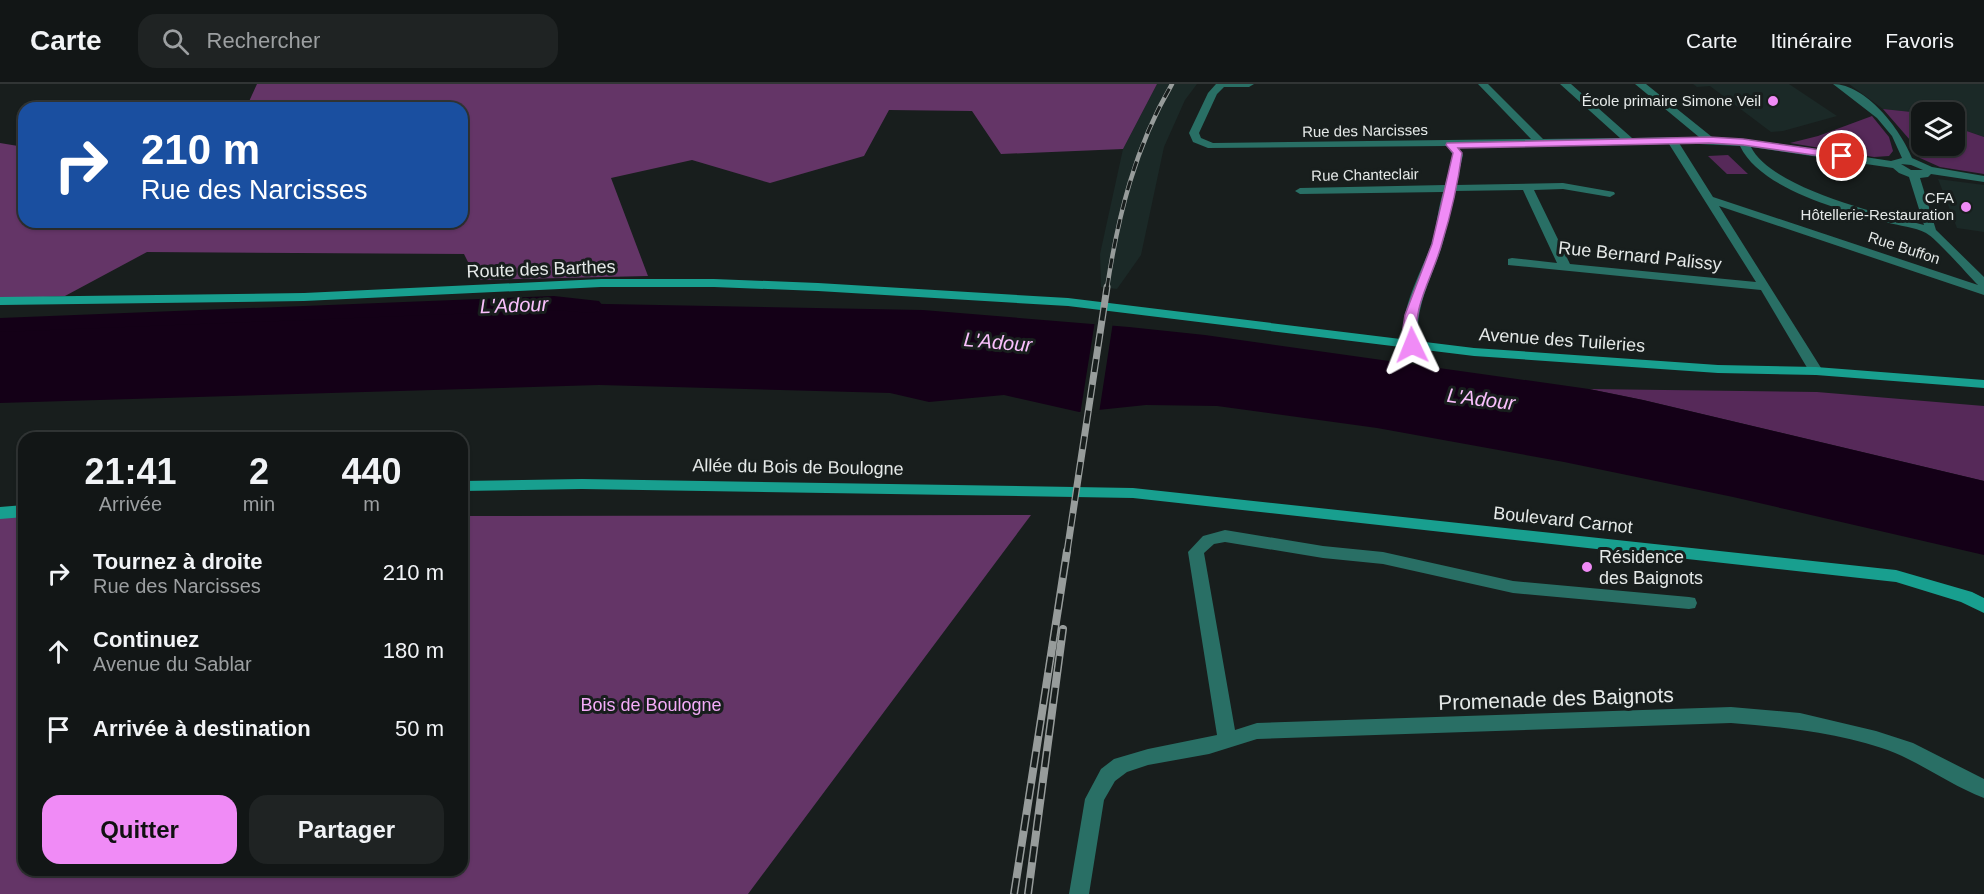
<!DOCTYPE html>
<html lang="fr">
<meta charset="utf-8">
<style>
:root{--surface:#121616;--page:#1f2323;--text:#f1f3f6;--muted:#9c9fa1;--line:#313535;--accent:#f08bf6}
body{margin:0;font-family:Arial,sans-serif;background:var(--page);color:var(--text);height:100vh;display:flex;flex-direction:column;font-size:22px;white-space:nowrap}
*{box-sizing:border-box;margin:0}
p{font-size:20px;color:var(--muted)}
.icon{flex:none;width:33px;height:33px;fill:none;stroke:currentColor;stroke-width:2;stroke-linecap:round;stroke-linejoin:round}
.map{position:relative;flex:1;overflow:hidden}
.details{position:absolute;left:18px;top:348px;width:450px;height:444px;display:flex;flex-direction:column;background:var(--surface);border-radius:18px;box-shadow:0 2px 4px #0004,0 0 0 2px var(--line)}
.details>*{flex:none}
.top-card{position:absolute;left:18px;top:18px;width:450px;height:126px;border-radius:18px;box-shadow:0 2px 4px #0004,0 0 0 2px var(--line);background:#1a4fa0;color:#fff;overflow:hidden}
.tools{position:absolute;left:1911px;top:18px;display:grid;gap:12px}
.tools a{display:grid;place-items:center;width:54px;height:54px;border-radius:12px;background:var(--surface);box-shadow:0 2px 4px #0004,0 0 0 2px var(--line);font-size:30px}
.pin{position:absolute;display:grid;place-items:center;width:51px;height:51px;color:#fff;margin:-26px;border:3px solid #fff;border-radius:50%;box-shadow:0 2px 6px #0007}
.me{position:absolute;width:66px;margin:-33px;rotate:358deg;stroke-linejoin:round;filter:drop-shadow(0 0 4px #0008)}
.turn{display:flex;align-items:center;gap:21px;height:126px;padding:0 24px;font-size:27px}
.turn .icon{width:78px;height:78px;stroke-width:2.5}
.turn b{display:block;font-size:42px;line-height:51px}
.eta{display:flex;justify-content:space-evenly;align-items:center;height:102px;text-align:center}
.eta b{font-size:36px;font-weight:800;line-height:42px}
.action{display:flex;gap:12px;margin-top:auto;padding:12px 24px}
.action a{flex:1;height:69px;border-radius:18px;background:var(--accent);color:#111;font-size:24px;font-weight:800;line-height:69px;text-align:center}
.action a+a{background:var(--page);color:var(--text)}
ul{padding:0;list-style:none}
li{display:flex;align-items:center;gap:18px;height:78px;padding:0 24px}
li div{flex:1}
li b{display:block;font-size:22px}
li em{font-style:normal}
header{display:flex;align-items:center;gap:36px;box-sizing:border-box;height:84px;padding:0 30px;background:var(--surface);border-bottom:2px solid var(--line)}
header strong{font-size:28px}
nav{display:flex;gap:33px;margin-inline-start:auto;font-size:21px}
.search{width:420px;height:54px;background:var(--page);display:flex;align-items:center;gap:15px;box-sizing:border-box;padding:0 21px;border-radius:18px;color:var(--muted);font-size:22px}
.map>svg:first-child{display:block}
.built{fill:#1b2927}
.green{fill:#562959}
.forest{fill:#643567}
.water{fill:#140017}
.pier{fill:#181e1d}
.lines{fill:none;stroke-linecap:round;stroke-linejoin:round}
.river{fill:#140017;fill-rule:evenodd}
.street{fill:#296f65;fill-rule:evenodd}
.secondary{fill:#189f8f;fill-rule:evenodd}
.rail-far2-casing{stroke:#979c9b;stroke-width:4.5}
.rail-far1-casing{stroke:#979c9b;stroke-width:7}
.rail-casing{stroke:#979c9b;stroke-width:8}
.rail-far2{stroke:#181e1d;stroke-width:3;stroke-dasharray:10;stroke-linecap:butt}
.rail-far1{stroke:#181e1d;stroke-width:4.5;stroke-dasharray:13;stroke-linecap:butt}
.rail{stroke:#181e1d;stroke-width:5;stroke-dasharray:16;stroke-linecap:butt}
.route{fill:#f08bf6;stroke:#9c5aa0;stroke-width:1.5}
.poi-dot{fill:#f08bf6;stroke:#181e1d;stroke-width:2}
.labels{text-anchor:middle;stroke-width:6;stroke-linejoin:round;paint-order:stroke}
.far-poi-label{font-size:15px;fill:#e5e9e8;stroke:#181e1d;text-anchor:end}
.far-street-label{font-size:15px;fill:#e5e9e8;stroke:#181e1d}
.street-label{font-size:18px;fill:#e5e9e8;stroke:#181e1d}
.poi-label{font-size:18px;fill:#e5e9e8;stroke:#181e1d;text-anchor:start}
.park-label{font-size:18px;fill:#f4acf8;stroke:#181e1d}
.water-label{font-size:20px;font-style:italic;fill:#fac0fd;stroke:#181e1d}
.near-street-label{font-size:21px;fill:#e5e9e8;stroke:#181e1d}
</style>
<header>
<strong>Carte</strong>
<div class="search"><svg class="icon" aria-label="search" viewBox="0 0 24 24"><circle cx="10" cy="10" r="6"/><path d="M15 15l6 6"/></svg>Rechercher</div>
<nav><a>Carte</a><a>Itinéraire</a><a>Favoris</a></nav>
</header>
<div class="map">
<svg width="1984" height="810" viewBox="0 0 1984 810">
<rect width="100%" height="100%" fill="#181e1d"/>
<!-- built -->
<path class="built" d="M 1157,0 L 1197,0 L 1185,16 L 1164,63 L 1141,171 L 1117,205 L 1101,203 L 1100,170 L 1123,65 Z
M 1693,0 L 1789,0 L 1837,32 L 1783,47 L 1771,48 L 1710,2 L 1697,3 Z
M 1849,0 L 1984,0 L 1984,53 L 1955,43 L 1954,28 L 1918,29 L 1883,25 Z
M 1938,95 L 1984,101 L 1984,148 L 1957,144 Z"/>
<!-- green -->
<path class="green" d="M 1883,25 L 1921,29 L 1922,62 L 1954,62 L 1955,43 L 1984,53 L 1984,90 L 1940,83 L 1920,74 L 1910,56 Z
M 1872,32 L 1889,53 L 1893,67 L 1889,72 L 1874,73 L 1790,59 L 1818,52 Z
M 1728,71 L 1748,90 L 1727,90 L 1708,72 Z
M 1589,305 L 1817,308 L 1984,322 L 1984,397 L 1643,316 Z"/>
<!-- forest -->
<path class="forest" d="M 257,0 L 1157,0 L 1123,65 L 1001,70 L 972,27 L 889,26 L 864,72 L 770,99 L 692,76 L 611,94 L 648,192 L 477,196 L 464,170 L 147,168 L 65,212 L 0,215 L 0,59 L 24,63 L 24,138 L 462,138 L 462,24 L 246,24 Z
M 1031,431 L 748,810 L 0,810 L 0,433 L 24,433 L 24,786 L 462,786 L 462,432 Z"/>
<!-- water -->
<path class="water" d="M 554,219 L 923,226 L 1129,243 L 1205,251 L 1589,305 L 1643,316 L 1984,397 L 1984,471 L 1733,413 L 1564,378 L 1377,344 L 1217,322 L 1146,321 L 1079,328 L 1004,311 L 929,318 L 890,309 L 599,301 L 0,319 L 0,241 Z"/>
<!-- pier -->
<path class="pier" d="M 1095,237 L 1113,238 L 1099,329 L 1080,331 Z"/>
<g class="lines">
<!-- river -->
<path class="river" d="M 554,212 L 599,217 L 603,222 L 599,227 L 591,229 L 554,226 L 0,248 L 0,234 Z"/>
<!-- street -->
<path class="street" d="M 1216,0 L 1254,0 L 1249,3 L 1224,3 L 1217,10 L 1199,49 L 1201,54 L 1213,59 L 1531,55 L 1478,0 L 1488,0 L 1543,55 L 1620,54 L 1560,0 L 1571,0 L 1632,54 L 1699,53 L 1635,0 L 1646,0 L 1712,53 L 1773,59 L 1891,77 L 1902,74 L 1892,52 L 1877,34 L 1833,0 C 1866,0 1901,46 1912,74 L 1932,83 L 1984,92 L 1984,98 L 1931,90 L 1928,93 L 1920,94 L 1936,146 L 1984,193 L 1984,211 L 1719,122 L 1823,287 L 1816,291 L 1809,287 L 1761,206 L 1508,181 L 1508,175 L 1512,174 L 1557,179 L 1523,106 L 1454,107 C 1449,124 1448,141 1443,158 C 1433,193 1413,223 1419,261 L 1412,265 L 1407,264 C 1393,235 1423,186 1432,158 C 1437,141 1438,124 1443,108 L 1300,110 L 1295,107 L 1300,104 L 1445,101 L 1453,71 L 1447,62 L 1208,64 L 1193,58 L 1189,49 L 1208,9 ZM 1679,59 L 1740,62 C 1761,106 1842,126 1886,138 C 1899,142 1915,143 1926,149 C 1937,155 1967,190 1978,201 L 1713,113 ZM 1669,60 L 1756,198 L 1570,180 L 1534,106 L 1563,105 L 1610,113 L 1615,110 L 1614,108 L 1563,99 L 1456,101 L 1463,71 L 1457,62 ZM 1751,63 L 1893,84 L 1899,89 L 1909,93 L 1924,141 C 1880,130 1771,104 1751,63 ZM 1901,80 L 1911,81 L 1923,86 L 1911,86 Z
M 1225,446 L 1323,462 L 1383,468 L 1513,497 L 1689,513 L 1695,514 L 1697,519 L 1695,524 L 1689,525 L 1513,509 L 1383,480 L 1323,474 L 1225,458 L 1214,460 L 1204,469 L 1235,646 L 1257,639 L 1731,623 L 1800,629 L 1876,647 L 1913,659 L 1984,695 L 1984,714 C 1955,703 1930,685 1902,672 C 1853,650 1784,643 1731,639 L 1257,655 L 1209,670 L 1148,681 L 1127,688 L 1115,697 L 1104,716 L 1089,810 L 1069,810 L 1085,715 L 1101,685 L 1114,675 L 1148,665 L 1217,651 L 1188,468 L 1203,452 Z"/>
<!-- secondary -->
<path class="secondary" d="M 601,195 L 714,195 L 818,199 L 1068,214 L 1474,264 L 1718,281 L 1816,283 L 1984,296 L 1984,304 L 1816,291 L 1718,289 L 1474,272 L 1068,222 L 818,207 L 714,203 L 601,203 L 304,217 L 0,221 L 0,213 L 304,209 Z
M 582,395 L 1133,404 L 1896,486 L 1972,508 L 1984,514 L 1984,529 L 1961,518 L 1896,498 L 1133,414 L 582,405 L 462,407 L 462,397 Z
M 24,421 L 24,433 L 0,435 L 0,423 Z"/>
<defs>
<path id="rail-far2" d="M 1107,204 C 1118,132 1135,63 1172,0"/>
<path id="rail-far1" d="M 1067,468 L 1107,203"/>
<path id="rail" d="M 1014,810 L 1067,467
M 1028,810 L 1063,545"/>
</defs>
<!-- rail-far2 casing -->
<use href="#rail-far2" class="rail-far2-casing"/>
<!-- rail-far1 casing -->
<use href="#rail-far1" class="rail-far1-casing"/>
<!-- rail casing -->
<use href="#rail" class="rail-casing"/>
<!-- rail-far2 -->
<use href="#rail-far2" class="rail-far2"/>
<!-- rail-far1 -->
<use href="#rail-far1" class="rail-far1"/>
<!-- rail -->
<use href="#rail" class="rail"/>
</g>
<!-- route -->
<path class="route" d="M 1709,53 L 1743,55 L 1842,69 L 1847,72 L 1842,75 L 1743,61 L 1709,59 L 1458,64 L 1462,69 C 1458,99 1451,130 1442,159 C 1433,193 1410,225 1418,261 L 1412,264 L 1407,263 L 1403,244 L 1405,231 L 1432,160 L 1453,69 L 1446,61 L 1447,59 Z"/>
<!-- markers -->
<g class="poi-dot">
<circle cx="1773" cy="17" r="6"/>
<circle cx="1966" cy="123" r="6"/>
<circle cx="1587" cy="483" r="6"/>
</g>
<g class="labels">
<!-- far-poi labels -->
<g class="far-poi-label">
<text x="1761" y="22">École primaire Simone Veil</text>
<text x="1954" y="119">CFA<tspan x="1954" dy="17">Hôtellerie-Restauration</tspan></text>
</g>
<!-- far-street labels -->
<g class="far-street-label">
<text transform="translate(1365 47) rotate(-1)" y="5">Rue des Narcisses</text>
<text transform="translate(1365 91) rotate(-1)" y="5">Rue Chanteclair</text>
<text transform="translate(1904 164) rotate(18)" y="5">Rue Buffon</text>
</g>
<!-- street labels -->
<g class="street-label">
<text transform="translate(1640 172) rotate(6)" y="6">Rue Bernard Palissy</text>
<text transform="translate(541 185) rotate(-2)" y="6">Route des Barthes</text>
<text transform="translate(1562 256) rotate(4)" y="6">Avenue des Tuileries</text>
<text transform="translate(798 383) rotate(1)" y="6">Allée du Bois de Boulogne</text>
<text transform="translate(1563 436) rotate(6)" y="6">Boulevard Carnot</text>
</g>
<!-- poi labels -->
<g class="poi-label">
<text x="1599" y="479">Résidence<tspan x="1599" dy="21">des Baignots</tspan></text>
</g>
<!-- park labels -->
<g class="park-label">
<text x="651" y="627">Bois de Boulogne</text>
</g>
<!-- water labels -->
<g class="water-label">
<text transform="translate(514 221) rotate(-2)" y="7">L'Adour</text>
<text transform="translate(998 258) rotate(5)" y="7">L'Adour</text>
<text transform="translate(1481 315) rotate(7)" y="7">L'Adour</text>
</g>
<!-- near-street labels -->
<g class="near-street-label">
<text transform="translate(1556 615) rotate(-2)" y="7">Promenade des Baignots</text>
</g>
</g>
</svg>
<div class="tools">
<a><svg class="icon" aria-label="layers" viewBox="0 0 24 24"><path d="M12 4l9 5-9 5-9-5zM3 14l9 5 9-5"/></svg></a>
</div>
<div class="pin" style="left:1842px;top:72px;background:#d93025"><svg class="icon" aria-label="arrive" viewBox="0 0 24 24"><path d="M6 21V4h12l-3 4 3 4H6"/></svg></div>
<svg class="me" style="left:1412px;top:261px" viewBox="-20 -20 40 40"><path d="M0-17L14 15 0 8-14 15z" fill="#f08bf6" stroke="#fff" stroke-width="4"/></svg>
<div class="top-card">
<div class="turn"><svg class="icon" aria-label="right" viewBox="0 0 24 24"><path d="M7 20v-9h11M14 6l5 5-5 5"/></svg><div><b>210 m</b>Rue des Narcisses</div></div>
</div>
<section class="details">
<div class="eta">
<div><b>21:41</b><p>Arrivée</p></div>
<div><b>2</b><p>min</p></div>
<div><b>440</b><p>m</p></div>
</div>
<ul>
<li><svg class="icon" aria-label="right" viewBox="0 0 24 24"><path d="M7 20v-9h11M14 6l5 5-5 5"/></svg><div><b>Tournez à droite</b><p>Rue des Narcisses</p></div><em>210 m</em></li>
<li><svg class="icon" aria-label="ahead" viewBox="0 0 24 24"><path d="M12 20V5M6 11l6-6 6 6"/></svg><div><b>Continuez</b><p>Avenue du Sablar</p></div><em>180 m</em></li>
<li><svg class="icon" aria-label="arrive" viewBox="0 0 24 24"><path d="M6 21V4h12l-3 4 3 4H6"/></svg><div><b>Arrivée à destination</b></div><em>50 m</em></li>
</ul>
<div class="action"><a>Quitter</a><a>Partager</a></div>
</section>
</div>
